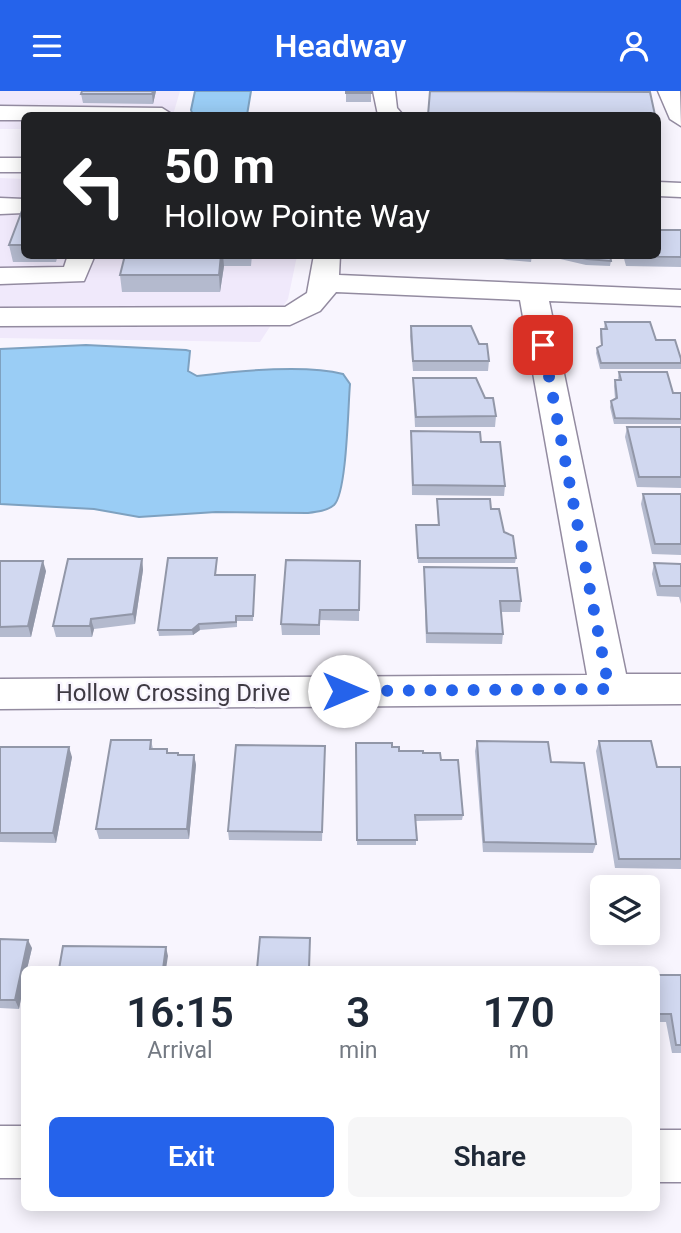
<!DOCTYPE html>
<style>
:root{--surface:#fff;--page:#f6f6f7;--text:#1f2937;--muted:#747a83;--accent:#2563eb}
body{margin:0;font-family:Roboto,sans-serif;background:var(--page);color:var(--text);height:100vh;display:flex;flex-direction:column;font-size:26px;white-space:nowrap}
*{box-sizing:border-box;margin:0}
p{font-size:23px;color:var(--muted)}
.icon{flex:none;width:38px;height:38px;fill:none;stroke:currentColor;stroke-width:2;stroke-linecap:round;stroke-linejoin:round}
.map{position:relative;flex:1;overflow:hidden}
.sheet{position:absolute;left:21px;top:875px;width:639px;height:245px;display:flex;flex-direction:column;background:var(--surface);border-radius:10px;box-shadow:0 4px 18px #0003}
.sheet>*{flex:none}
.guide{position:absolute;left:21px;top:21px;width:640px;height:147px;border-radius:10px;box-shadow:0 4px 18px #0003;background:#202124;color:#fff;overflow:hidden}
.tools{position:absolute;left:590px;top:784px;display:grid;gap:14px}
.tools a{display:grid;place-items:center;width:70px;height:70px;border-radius:10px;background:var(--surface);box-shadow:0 4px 18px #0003;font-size:35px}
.pin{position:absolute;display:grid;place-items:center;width:60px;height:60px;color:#fff;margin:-30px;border-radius:14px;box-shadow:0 4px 10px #0006}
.me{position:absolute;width:77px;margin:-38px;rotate:90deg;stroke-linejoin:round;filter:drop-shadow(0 0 5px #0008)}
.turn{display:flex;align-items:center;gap:24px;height:147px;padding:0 28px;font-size:32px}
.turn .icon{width:91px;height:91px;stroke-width:2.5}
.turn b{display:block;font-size:49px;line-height:60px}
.eta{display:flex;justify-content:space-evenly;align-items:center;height:119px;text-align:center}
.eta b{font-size:42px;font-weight:600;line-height:49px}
.action{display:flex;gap:14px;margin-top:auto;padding:14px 28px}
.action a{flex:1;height:80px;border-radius:10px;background:var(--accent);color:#fff;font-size:28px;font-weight:600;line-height:80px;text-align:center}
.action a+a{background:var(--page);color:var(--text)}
header{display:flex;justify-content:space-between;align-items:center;height:91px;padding:0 28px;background:var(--accent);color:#fff;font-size:32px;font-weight:600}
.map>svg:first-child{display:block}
.built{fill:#f0e9fb}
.water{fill:#9acdf5;stroke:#7ea1c0;stroke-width:2}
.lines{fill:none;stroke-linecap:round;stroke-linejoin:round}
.minor-casing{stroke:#938ba0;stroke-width:3}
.major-casing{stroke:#938ba0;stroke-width:3}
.minor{fill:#fff;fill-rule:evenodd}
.major{fill:#fff;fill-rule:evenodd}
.wall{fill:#b4bace}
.shaded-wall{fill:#9297a8}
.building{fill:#d1d8f0;stroke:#9297a8;stroke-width:2}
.route{stroke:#2563eb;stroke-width:12;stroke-dasharray:0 21.6}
.labels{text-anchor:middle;stroke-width:5;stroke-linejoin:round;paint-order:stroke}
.street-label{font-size:24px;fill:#3e3a43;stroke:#f8f5fe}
</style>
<header><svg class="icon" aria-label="menu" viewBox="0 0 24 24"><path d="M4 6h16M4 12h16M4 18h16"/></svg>Headway<svg class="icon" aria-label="person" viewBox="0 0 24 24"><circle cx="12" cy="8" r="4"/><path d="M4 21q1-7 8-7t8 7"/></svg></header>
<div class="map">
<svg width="681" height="1142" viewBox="0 0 681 1142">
<rect width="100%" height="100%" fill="#f8f5fe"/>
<!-- built -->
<path class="built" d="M 0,0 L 180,0 L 173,24 L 24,24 L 24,38 L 0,38 Z
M 0,87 L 24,88 L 24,164 L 297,165 L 288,208 L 260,251 L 0,247 Z"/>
<!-- water -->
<path class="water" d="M 195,0 L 251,0 L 247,24 L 193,24 L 191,19 Z
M 86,254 L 186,259 L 190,260 L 188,280 L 197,285 C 237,280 304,273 343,283 L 350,293 C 348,314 347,402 334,414 C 327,420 316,421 307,422 L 216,421 L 139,426 L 94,418 L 0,413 L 0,258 Z"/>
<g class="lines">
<defs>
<path id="minor" d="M 373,0 L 395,0 L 397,17 L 403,24 L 378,24 Z
M 658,0 L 680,0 L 681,35 L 670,28 Z
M 0,15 L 162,17 L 173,24 L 24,24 L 24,29 L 0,29 Z
M 0,107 L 24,108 L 24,122 L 0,123 Z
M 68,164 L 95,164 L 84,190 L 0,193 L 0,177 L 64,176 Z
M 314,164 L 340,164 L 339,184 L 681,199 L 681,215 L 549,210 L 626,583 L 681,583 L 681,613 L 0,618 L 0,588 L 587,584 L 520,209 L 336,201 L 320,220 L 290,234 L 0,235 L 0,217 L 285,216 L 307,202 Z
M 0,1035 L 24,1035 L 24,1087 L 0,1087 Z
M 656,1039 L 681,1039 L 681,1091 L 656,1091 Z"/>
<path id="major" d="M 0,67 L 24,67 L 24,81 L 0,81 Z
M 658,91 L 681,92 L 681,106 L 658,105 Z"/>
</defs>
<!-- minor casing -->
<use href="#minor" class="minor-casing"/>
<!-- major casing -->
<use href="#major" class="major-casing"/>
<!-- minor -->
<use href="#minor" class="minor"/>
<!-- major -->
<use href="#major" class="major"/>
</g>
<!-- wall -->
<path class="wall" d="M 156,0 L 153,13 L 83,12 L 81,3 Z
M 346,0 L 371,0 L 371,11 L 346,11 Z
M 24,117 L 24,164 L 58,164 L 56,171 L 13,171 L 9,154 Z
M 681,139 L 681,176 L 626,175 L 623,164 L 658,164 Z
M 125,164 L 252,164 L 251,175 L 224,175 L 220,201 L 122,201 L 120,184 Z
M 389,164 L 447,164 L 447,167 L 389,166 Z
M 484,164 L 532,164 L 531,171 L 507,169 Z
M 543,164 L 610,164 L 611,170 L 610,175 L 586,174 Z
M 605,231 L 656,249 L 681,268 L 681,278 L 600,278 L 596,262 L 597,257 L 601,255 L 600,243 L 601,238 L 604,238 Z
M 411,235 L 489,270 L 488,280 L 413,280 L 410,245 Z
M 619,281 L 673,302 L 681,302 L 681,333 L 614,333 L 610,316 L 611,310 L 615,308 L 614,295 L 615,289 L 619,289 L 618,287 Z
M 413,287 L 485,307 L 496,325 L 495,336 L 415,336 L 413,297 Z
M 627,336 L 681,336 L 681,397 L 637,396 L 625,346 Z
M 411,340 L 481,351 L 505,395 L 504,405 L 412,404 Z
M 643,403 L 681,403 L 681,464 L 652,463 L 641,413 Z
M 437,408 L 491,418 L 504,441 L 516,467 L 515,472 L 418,472 L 416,434 L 438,434 Z
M 217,467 L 216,484 L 255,484 L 253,530 L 237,530 L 237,536 L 200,539 L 193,544 L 159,545 L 158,539 Z
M 142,468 L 143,479 L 135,533 L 94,538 L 92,546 L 56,546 L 53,535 Z
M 0,470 L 46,480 L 31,546 L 0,546 Z
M 360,470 L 359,530 L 320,529 L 320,544 L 282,544 L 281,533 Z
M 654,472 L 681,473 L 681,513 L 679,506 L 657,505 L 652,483 Z
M 424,476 L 521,510 L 520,521 L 501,521 L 503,543 L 502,553 L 426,552 L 424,486 Z
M 151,649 L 153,658 L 167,658 L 168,662 L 178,664 L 194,664 L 196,674 L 189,748 L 99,748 L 96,738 Z
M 477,650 L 551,671 L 596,753 L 593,762 L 483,761 L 475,660 Z
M 599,650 L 657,676 L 681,676 L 681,778 L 615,777 L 596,660 Z
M 356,652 L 392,656 L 399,660 L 423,662 L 441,669 L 463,724 L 462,729 L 416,730 L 416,754 L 357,754 Z
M 0,656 L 72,666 L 56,752 L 0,751 Z
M 325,665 L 322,750 L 229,749 L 228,740 Z
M 0,848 L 32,857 L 27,878 L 24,878 L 24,892 L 19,918 L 0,917 Z
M 656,884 L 681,884 L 681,962 L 672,962 L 666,931 L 656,931 Z"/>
<!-- shaded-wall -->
<path class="shaded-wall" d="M 153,0 L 156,0 L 153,13 L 152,3 Z
M 221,164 L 223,164 L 224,175 L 220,201 L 219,184 Z
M 142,468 L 143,479 L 135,533 L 133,523 Z
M 43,470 L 46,480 L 31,546 L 28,535 Z
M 91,528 L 94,538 L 92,546 L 90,535 Z
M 199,533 L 200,539 L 193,544 L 192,539 Z
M 69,656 L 72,666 L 56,752 L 53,742 Z
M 194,664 L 196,674 L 189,748 L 187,738 Z
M 28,849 L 32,857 L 27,878 L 24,878 L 24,892 L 19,918 L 15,909 Z
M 166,856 L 168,865 L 166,878 L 163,878 Z"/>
<!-- building -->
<path class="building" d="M 82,0 L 153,0 L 152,3 L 81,3 Z
M 346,0 L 371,0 L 371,2 L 346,2 Z
M 430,0 L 650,1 L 655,24 L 428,24 Z
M 23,117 L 24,117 L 24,154 L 9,154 Z
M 658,139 L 681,139 L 681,166 L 628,165 L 658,164 Z
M 125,164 L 221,164 L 219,184 L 120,184 Z
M 568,164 L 610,164 L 611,170 L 587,168 Z
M 605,231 L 650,231 L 656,249 L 675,249 L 681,268 L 681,272 L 601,272 L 597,257 L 602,254 L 601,238 L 607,238 Z
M 411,235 L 471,235 L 479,253 L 487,253 L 489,270 L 413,270 Z
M 619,281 L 667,281 L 673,302 L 681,302 L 681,328 L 615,327 L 611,310 L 617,307 L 615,289 L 621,289 Z
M 413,287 L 476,287 L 485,307 L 493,307 L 496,325 L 416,326 Z
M 627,336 L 681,336 L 681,386 L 639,386 Z
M 411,340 L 480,341 L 481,351 L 500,351 L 505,395 L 413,394 Z
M 643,403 L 681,403 L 681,453 L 655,453 Z
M 437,408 L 490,408 L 491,418 L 499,418 L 504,441 L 513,445 L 516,467 L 418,467 L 416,434 L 439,434 Z
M 168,467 L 217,467 L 215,484 L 255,484 L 253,525 L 236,525 L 236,531 L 199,533 L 192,539 L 158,539 Z
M 68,468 L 142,468 L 133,523 L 91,528 L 90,535 L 53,535 Z
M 286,469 L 360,470 L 359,519 L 320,519 L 319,534 L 281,533 Z
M 0,470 L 43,470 L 28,535 L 0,536 Z
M 654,472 L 681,473 L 681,495 L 660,495 Z
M 424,476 L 517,477 L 521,510 L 500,510 L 503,543 L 427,542 Z
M 111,649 L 151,649 L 150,658 L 167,658 L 167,662 L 178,662 L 178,664 L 194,664 L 187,738 L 96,738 Z
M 477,650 L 548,651 L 551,671 L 584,672 L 596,753 L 484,751 Z
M 599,650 L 651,650 L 657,676 L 681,676 L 681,768 L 619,768 Z
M 356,652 L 392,652 L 392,656 L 399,656 L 399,660 L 423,660 L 423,662 L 440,662 L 441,669 L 458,669 L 463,724 L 415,724 L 417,749 L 357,749 Z
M 236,654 L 325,655 L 322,741 L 228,740 Z
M 0,656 L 69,656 L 53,742 L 0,742 Z
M 260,846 L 310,847 L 309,878 L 257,878 Z
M 0,848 L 28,849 L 15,909 L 0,909 Z
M 63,855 L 166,856 L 163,878 L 59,878 Z
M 656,884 L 681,884 L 681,954 L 676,954 L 671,923 L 656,923 Z"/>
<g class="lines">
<!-- route -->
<path class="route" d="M 344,600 L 609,598 L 543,254"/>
</g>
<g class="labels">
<!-- street labels -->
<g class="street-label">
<text x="173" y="610">Hollow Crossing Drive</text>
</g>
</g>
</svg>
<div class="tools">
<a><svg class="icon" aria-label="layers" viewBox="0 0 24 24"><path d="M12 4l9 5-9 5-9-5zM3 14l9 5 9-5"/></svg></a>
</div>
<div class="pin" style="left:543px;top:254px;background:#d93025"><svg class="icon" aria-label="arrive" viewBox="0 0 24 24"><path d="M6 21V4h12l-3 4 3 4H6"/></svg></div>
<svg class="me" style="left:344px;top:600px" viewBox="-20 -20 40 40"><circle r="19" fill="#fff"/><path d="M0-13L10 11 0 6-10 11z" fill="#2563eb"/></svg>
<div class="guide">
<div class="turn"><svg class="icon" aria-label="left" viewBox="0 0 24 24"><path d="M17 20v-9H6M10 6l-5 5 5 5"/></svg><div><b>50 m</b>Hollow Pointe Way</div></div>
</div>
<section class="sheet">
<div class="eta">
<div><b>16:15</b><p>Arrival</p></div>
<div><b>3</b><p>min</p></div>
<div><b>170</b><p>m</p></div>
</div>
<div class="action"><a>Exit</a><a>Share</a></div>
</section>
</div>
